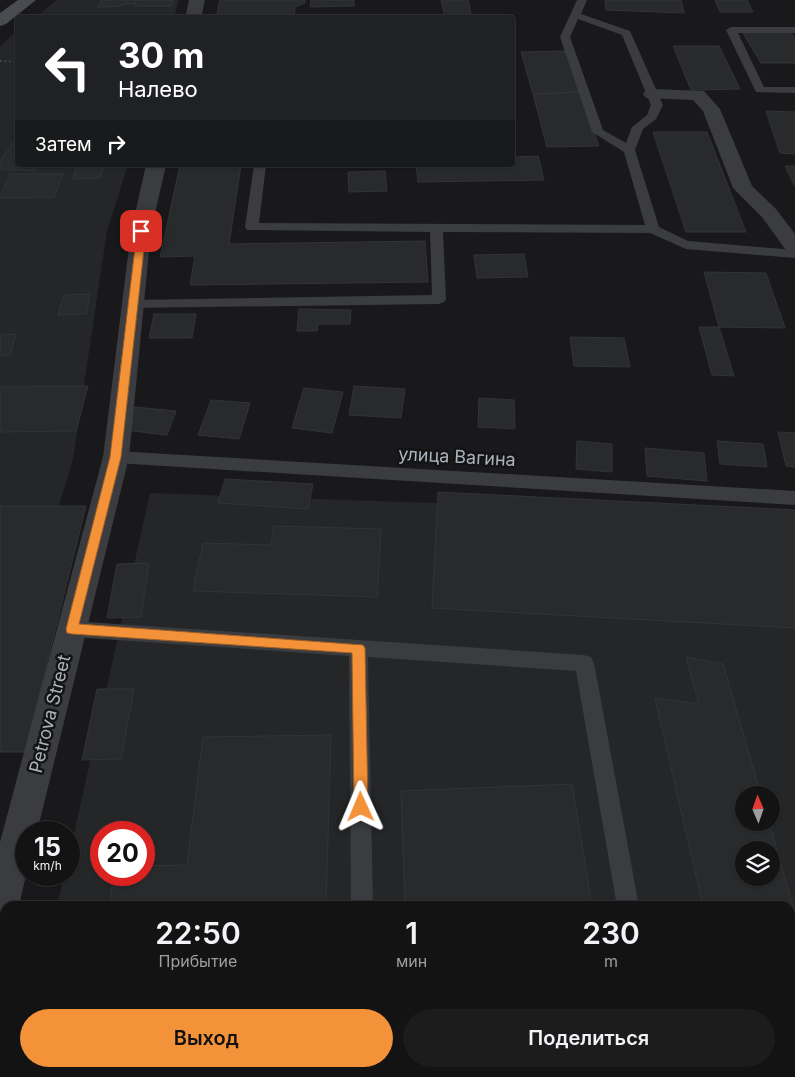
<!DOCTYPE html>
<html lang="ru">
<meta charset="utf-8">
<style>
:root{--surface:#131314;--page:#1c1c1d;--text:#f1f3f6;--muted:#9d9ea0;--line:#323234;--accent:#f49239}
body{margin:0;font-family:Inter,sans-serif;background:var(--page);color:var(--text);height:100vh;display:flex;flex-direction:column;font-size:19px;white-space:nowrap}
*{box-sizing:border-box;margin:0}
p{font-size:16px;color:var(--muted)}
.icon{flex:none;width:28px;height:28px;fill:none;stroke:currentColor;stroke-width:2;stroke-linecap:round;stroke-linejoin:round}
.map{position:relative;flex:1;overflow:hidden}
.panel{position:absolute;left:0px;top:901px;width:795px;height:176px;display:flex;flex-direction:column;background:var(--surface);border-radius:15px 15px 0 0;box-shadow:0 1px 4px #0004,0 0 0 1px var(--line)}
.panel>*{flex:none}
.hud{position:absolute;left:15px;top:15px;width:500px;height:152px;border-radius:5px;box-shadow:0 1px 4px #0004,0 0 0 1px var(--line);background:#202124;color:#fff;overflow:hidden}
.needle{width:32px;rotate:358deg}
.fabs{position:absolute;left:735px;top:786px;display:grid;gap:10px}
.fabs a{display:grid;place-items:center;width:45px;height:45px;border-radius:50%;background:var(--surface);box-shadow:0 1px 4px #0004,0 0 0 1px var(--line);font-size:25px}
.speed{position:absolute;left:15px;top:821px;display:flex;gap:10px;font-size:25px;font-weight:700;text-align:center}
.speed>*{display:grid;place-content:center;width:65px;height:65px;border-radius:50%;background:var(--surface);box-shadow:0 1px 4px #0004,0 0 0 1px var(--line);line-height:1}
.speed small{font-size:12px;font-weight:400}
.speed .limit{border:8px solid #d22;background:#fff;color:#111}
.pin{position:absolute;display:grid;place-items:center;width:42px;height:42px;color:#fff;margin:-21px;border-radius:10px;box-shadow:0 2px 8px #0006}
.me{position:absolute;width:55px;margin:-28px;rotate:359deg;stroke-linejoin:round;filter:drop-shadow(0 0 4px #0008)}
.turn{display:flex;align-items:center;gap:18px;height:105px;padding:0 20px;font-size:22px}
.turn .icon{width:65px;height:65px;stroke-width:2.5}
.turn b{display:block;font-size:35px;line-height:42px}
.then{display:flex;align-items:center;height:48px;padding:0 20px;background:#0003;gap:10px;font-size:19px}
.eta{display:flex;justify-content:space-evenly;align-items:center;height:85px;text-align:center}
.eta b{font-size:30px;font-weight:600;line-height:35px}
.cta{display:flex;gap:10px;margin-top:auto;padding:10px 20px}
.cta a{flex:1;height:58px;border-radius:30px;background:var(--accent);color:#111;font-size:20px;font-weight:600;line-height:58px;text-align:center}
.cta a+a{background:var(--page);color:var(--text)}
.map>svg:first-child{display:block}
.built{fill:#252628;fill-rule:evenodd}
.building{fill:#292a2c;stroke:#333437;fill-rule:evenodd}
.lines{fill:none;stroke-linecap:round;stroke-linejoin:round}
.path{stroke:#404347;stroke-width:2;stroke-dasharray:2 2.5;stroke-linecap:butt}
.service{fill:#3a3c40;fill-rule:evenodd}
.minor{fill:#3a3c40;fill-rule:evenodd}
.tertiary{fill:#3a3c40;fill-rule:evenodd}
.secondary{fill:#484c50;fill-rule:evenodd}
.route{fill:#f49239;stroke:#9f5f25}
.labels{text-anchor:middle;stroke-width:5;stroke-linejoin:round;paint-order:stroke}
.street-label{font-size:18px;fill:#abb3bb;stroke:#141416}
</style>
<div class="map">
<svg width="795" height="1077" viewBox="0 0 795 1077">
<rect width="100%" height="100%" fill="#19191b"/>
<!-- built -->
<path class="built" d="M 57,0 L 179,0 L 174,17 L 34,18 Z
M 17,30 L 18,165 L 128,165 L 107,231 L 73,459 L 0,701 L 0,47 Z
M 150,493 L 795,516 L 795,1077 L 19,1077 L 20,1072 L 790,1072 L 790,906 L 57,906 L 64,875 L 69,875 L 69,856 ZM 744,795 L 771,795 L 771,822 L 744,822 ZM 101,832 L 144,832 L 144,875 L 101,875 ZM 744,850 L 771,850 L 771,878 L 744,878 Z"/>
<!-- building -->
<path class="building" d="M 101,0 L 173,0 L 172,6 L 135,6 L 136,3 L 123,4 L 122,6 L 98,7 Z
M 220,0 L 305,0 L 305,3 L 295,7 L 294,18 L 216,18 Z
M 311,0 L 354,0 L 354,6 L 310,7 Z
M 441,0 L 468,0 L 472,18 L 445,18 Z
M 605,0 L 681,0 L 684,13 L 606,10 Z
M 715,0 L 747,0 L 753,12 L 720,12 Z
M 372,15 L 421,15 L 421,18 L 372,18 Z
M 789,30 L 795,39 L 795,63 L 761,63 L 742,31 Z
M 673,46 L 719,46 L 740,89 L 691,90 Z
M 566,51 L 580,92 L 533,94 L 521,52 Z
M 580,92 L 599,146 L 547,147 L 533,94 Z
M 766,111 L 795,112 L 795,154 L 780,153 Z
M 653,132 L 707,132 L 746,232 L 686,232 Z
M 14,141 L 18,141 L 18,165 L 39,165 L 35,171 L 0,169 L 0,162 Z
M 538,156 L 544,180 L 418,182 L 416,165 L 512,165 L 512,157 Z
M 77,165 L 104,165 L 100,178 L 73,179 Z
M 180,165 L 241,165 L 229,244 L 425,241 L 428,282 L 190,285 L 195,256 L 160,257 Z
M 785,166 L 795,166 L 795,186 Z
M 385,171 L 387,191 L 349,192 L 348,172 Z
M 10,174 L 63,174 L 54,197 L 0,198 Z
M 524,254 L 528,277 L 477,278 L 474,255 Z
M 704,272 L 766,273 L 785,328 L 719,327 Z
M 90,294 L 86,314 L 58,315 L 64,295 Z
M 299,309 L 351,310 L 350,324 L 318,324 L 317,331 L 297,331 Z
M 154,314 L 196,314 L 192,338 L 149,338 Z
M 699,327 L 719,327 L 734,376 L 712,375 Z
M 16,334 L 10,355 L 0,355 L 0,335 Z
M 570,337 L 624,338 L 630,367 L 574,366 Z
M 88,386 L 76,431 L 0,432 L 0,387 Z
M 354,386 L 405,389 L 401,418 L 349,415 Z
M 304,388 L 343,392 L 332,433 L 292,428 Z
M 479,398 L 514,400 L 515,429 L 478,427 Z
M 211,400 L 250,403 L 239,439 L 198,435 Z
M 134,407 L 176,411 L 167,435 L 124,430 Z
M 778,432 L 795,433 L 795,467 L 786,466 Z
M 577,441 L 612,444 L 612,472 L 576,469 Z
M 717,441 L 763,444 L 767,467 L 720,464 Z
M 645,448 L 704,453 L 707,481 L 647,476 Z
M 225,479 L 313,484 L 308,509 L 218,503 Z
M 438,492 L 795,510 L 795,628 L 432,608 Z
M 0,506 L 86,506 L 25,752 L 0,752 Z
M 274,526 L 381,529 L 377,597 L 193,591 L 203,543 L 271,545 Z
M 149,563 L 141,617 L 107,618 L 117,564 Z
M 686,657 L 723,664 L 761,795 L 744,795 L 744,822 L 769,822 L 795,913 L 795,1077 L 742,1077 L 741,1072 L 790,1072 L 790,906 L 703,906 L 655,698 L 699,704 ZM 744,850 L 771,850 L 771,878 L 744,878 Z
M 97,689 L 134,689 L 121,759 L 82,760 Z
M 331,735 L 326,906 L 109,906 L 114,875 L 144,875 L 144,866 L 187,865 L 203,737 Z
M 572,784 L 592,906 L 405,906 L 401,791 Z
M 81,1072 L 321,1072 L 321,1077 L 81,1077 Z
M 412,1072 L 618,1072 L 619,1077 L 413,1077 Z"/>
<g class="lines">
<!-- path -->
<path class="path" d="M 0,61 L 18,62"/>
<!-- service -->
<path class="service" d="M 577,0 L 587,0 L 581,14 L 630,31 L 663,105 L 656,119 L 643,129 L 635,150 L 659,227 L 688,241 L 795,250 L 795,258 L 686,249 L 650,233 L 443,232 L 446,299 L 444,302 L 439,304 L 128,308 L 126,305 L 128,302 L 133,300 L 432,295 L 430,232 L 247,230 L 245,227 L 254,165 L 266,165 L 259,223 L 645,225 L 624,152 L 592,132 L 560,37 ZM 578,19 L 622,35 L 651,105 L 647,115 L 632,127 L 626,143 L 603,130 L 570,37 Z
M 731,27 L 795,27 L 795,33 L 738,33 L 764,87 L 795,87 L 795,93 L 756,92 L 726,30 Z
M 116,451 L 795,491 L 795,505 L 116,463 L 110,461 L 108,457 L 110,453 Z
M 72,621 L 584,655 L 591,657 L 594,663 L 639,906 L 617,906 L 576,671 L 368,657 L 373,906 L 351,906 L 349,656 L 72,637 L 65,635 L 63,629 L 65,623 Z
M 352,1072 L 378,1072 L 378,1077 L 352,1077 Z
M 646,1072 L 671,1072 L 672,1077 L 646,1077 Z"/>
<!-- minor -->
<path class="minor" d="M 652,89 L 704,91 L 720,109 L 752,186 L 776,209 L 795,234 L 795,254 L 788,253 L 762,217 L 733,188 L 703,111 L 693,100 L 646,98 L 643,94 L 646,90 Z"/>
<!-- tertiary -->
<path class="tertiary" d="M 189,0 L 205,0 L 201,18 L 185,18 Z
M 146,165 L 166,165 L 151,231 L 129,457 L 37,832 L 26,832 L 26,875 L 19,906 L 5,906 L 5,925 L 0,927 L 0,842 L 103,457 L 131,231 Z"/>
<!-- secondary -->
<path class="secondary" d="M 18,0 L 36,0 L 6,24 L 0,26 L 0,13 Z"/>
</g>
<!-- route -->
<path class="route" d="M 141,228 L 146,231 L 121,457 L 79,624 L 363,645 L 365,648 L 368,807 L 366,812 L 361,814 L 356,812 L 354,807 L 352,653 L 72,634 L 67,633 L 66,629 L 110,457 L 137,231 Z"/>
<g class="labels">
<!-- street labels -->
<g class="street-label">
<text transform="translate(457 457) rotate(3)" y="6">улица Вагина</text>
<text transform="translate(50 714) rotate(-76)" y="6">Petrova Street</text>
</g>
</g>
</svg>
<div class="fabs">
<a><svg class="needle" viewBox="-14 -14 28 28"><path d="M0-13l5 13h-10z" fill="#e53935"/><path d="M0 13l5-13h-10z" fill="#9d9ea0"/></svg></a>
<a><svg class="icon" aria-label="layers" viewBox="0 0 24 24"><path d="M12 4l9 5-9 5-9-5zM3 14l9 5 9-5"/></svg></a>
</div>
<div class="speed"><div>15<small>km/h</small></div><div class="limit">20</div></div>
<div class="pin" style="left:141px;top:231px;background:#d93025"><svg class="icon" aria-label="arrive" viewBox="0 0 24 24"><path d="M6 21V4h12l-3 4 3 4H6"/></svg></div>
<svg class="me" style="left:361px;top:807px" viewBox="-20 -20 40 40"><path d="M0-17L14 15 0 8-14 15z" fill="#f49239" stroke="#fff" stroke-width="4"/></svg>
<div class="hud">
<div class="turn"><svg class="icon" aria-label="left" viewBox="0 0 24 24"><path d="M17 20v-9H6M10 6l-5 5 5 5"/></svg><div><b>30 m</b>Налево</div></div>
<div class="then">Затем<svg class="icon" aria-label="right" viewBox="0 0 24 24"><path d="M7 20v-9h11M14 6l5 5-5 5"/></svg></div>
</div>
<section class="panel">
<div class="eta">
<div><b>22:50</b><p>Прибытие</p></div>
<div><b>1</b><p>мин</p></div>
<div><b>230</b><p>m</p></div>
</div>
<div class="cta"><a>Выход</a><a>Поделиться</a></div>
</section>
</div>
